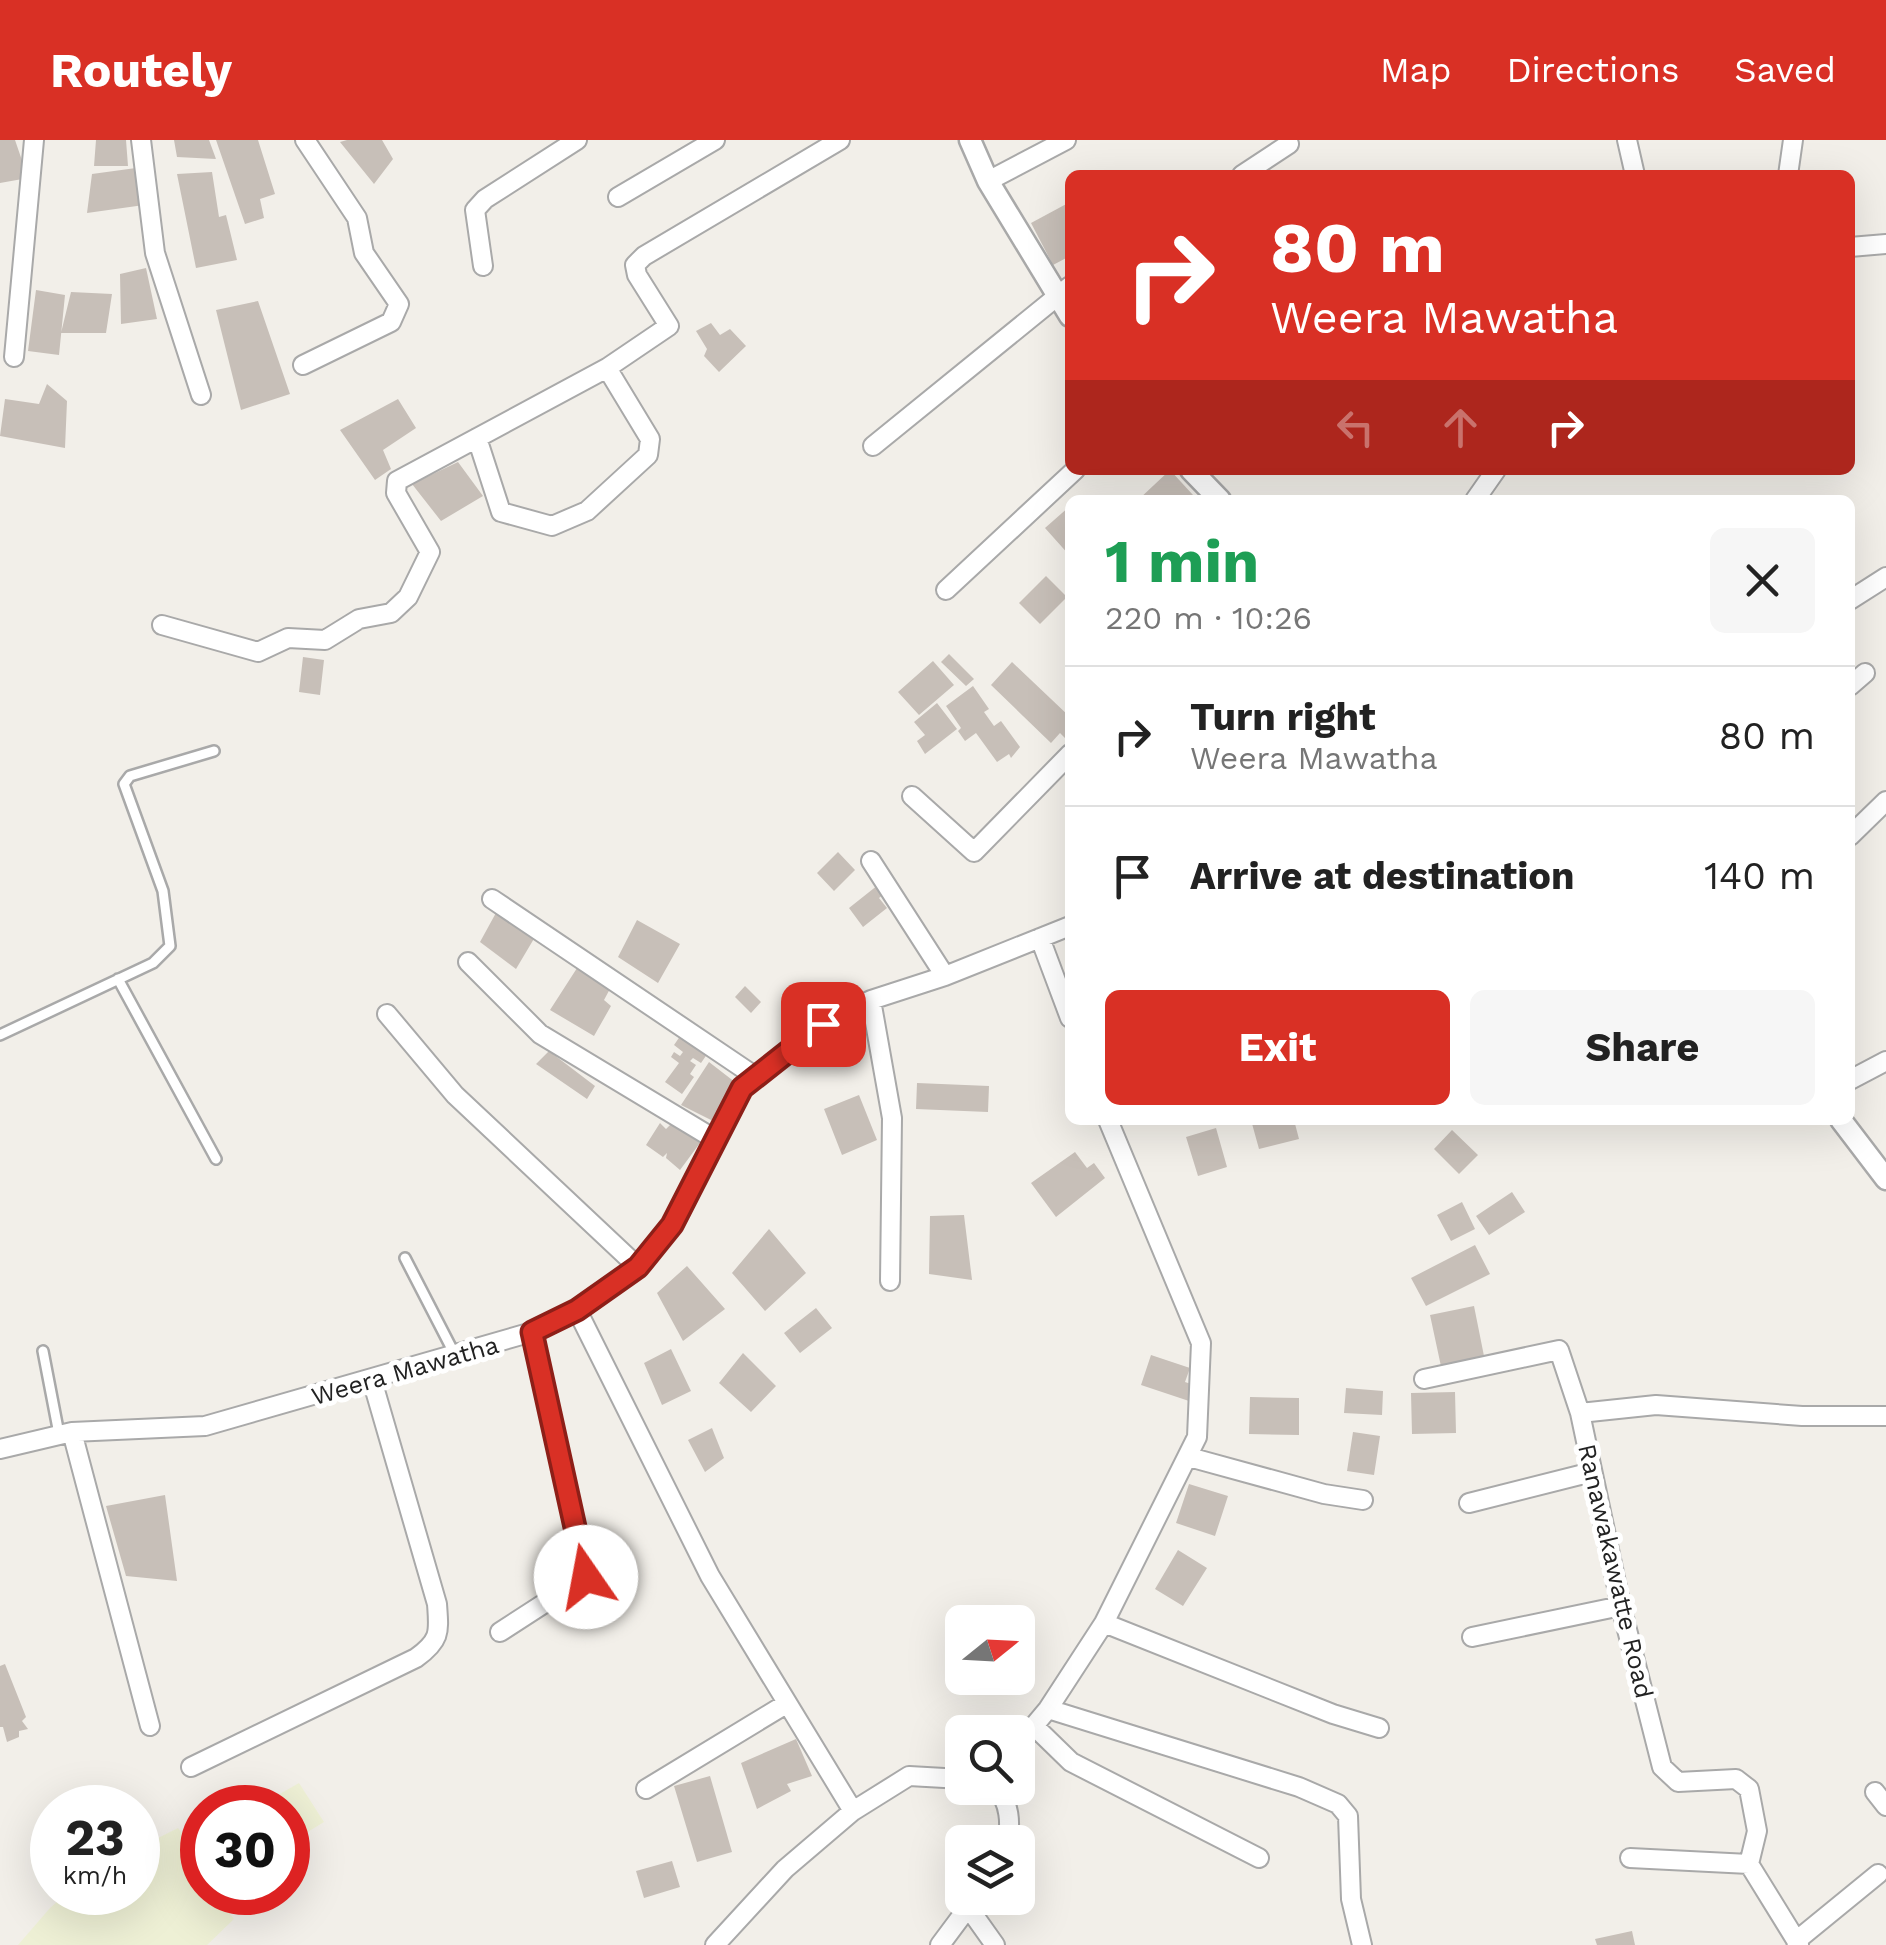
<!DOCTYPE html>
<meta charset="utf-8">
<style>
:root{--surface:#fff;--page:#f6f6f6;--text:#222;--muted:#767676;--line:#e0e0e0;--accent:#d93025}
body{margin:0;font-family:"Work Sans",sans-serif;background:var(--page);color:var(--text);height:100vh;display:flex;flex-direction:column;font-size:38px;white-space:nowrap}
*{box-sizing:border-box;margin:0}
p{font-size:32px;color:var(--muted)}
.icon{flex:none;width:55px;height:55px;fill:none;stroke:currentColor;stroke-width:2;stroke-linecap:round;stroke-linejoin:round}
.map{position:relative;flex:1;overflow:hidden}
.details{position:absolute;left:1065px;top:355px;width:790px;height:630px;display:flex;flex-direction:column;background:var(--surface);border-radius:15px;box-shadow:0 10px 40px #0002}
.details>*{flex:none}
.guide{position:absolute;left:1065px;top:30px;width:790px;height:305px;border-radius:15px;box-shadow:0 10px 40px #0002;background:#d93025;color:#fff;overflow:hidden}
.needle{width:65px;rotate:72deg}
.buttons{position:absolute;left:945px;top:1465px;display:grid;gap:20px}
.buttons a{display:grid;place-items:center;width:90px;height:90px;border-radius:15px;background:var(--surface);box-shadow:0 10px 40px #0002;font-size:50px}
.speed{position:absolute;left:30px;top:1645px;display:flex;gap:20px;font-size:50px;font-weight:700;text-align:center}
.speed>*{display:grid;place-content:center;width:130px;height:130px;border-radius:50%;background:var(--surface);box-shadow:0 10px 40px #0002;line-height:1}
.speed small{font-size:25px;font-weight:400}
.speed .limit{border:15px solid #d22;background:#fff;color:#111}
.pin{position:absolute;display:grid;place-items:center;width:85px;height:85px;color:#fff;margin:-42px;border-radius:20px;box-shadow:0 5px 15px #0006}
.me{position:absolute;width:110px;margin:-55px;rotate:348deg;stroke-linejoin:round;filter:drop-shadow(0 0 8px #0008)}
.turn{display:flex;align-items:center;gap:35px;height:210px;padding:0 40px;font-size:45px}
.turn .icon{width:130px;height:130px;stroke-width:2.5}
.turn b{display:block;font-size:70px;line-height:85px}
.lanes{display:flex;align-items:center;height:95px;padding:0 40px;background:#0003;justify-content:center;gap:50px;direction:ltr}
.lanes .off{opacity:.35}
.round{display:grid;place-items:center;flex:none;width:105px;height:105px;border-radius:15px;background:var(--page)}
.overview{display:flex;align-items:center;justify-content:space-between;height:170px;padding:0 40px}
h1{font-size:60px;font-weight:700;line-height:75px;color:#1e9e55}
.cta{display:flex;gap:20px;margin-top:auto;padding:20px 40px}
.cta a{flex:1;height:115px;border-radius:15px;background:var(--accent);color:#fff;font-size:40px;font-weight:700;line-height:115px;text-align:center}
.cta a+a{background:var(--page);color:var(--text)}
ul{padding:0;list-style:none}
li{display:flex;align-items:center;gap:30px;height:140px;padding:0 40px;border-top:2px solid var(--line)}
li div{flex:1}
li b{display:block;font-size:38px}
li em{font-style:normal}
header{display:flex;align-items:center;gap:60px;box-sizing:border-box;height:140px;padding:0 50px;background:var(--accent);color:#fff}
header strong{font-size:48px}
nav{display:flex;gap:55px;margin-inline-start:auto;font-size:35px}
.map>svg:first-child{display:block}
.farmland{fill:#eef0d5}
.building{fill:#c7bfb8}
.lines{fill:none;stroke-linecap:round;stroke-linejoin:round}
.service-casing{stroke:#a9a9a9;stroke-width:14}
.minor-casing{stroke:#a9a9a9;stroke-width:22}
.tertiary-casing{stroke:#a9a9a9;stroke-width:25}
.service{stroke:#fff;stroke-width:9}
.minor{stroke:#fff;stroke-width:18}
.tertiary{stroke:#fff;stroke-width:20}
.route-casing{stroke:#8d1f18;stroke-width:25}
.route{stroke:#d93025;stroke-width:18}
.labels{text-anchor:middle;stroke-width:10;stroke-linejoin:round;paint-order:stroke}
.street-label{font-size:25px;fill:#222;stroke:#fff}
</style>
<header>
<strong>Routely</strong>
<nav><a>Map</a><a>Directions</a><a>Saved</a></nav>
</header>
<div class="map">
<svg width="1886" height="1805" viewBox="0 0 1886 1805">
<rect width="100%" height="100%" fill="#f2efe9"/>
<!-- farmland -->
<path class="farmland" d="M 299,1643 L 324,1682 L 288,1704 L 288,1668 L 257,1667 Z
M 178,1688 L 192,1705 L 202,1699 L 202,1752 L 213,1753 L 234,1779 L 207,1805 L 18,1805 L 50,1768 L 67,1753 L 138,1752 L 138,1708 Z"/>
<!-- building -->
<path class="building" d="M 0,0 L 15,0 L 28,38 L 0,43 Z
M 96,0 L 126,0 L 128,26 L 94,26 Z
M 174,0 L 209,0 L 216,19 L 177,17 Z
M 216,0 L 258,0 L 275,54 L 260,59 L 264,78 L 245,84 Z
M 347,0 L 382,0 L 393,19 L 374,44 L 340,2 Z
M 136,28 L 144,65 L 87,73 L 92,34 Z
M 212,32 L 219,77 L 226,75 L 237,120 L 196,128 L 177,34 Z
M 1070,62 L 1070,116 L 1053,125 L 1031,83 Z
M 146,128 L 157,179 L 121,184 L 120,134 Z
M 36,150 L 65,155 L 59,215 L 28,211 Z
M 71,152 L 112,154 L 106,193 L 61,193 Z
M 258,161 L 290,254 L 241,270 L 216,170 Z
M 711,183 L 720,195 L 730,189 L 746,206 L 719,232 L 704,216 L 707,209 L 696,191 Z
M 47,244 L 67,261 L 65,308 L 0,296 L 5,259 L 39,264 Z
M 398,259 L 416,288 L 383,310 L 391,329 L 375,340 L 340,290 Z
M 458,322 L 483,356 L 441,381 L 412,344 Z
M 1170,330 L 1193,355 L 1188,360 L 1138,360 Z
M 1070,366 L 1070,416 L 1045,388 Z
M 1046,436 L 1067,457 L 1040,484 L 1019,463 Z
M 949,514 L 974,539 L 966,546 L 941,522 Z
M 303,517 L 324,520 L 320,555 L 299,552 Z
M 933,521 L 954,545 L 919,575 L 898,552 Z
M 1012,522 L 1070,577 L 1070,603 L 1060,593 L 1051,603 L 991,545 Z
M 973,546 L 989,569 L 984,572 L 994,586 L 1001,581 L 1020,607 L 1011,618 L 1009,614 L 997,622 L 976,593 L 965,601 L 958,591 L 961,588 L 946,566 Z
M 937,563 L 957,589 L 925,614 L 917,601 L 925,595 L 914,582 Z
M 838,712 L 855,730 L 834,751 L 817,733 Z
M 878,745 L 884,754 L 879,758 L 887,768 L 863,787 L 849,768 Z
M 497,771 L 535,797 L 516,829 L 480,802 Z
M 637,780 L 680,804 L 658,843 L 618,817 Z
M 579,825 L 611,847 L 604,860 L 611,866 L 594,896 L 550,870 Z
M 745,846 L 761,862 L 751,873 L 735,857 Z
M 683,892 L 710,910 L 701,923 L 693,918 L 690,921 L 696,925 L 690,934 L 694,937 L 682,954 L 665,942 L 679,923 L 671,917 L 674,912 L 680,916 L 683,912 L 674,905 Z
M 549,911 L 595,946 L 587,959 L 536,924 Z
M 709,922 L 740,946 L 717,983 L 681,965 Z
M 917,943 L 989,946 L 988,972 L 916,969 Z
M 859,955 L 877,1000 L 842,1015 L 824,969 Z
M 1251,980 L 1294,980 L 1299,999 L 1259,1009 Z
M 673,982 L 700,1003 L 680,1030 L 666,1018 L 667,1013 L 663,1017 L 646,1005 L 660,983 L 666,989 Z
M 1216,988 L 1227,1027 L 1198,1036 L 1186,997 Z
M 1452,990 L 1478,1015 L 1459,1034 L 1434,1009 Z
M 1075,1012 L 1087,1028 L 1094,1023 L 1105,1038 L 1056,1077 L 1031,1043 Z
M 1512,1052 L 1525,1072 L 1489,1095 L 1476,1076 Z
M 1462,1062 L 1475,1089 L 1451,1101 L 1437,1075 Z
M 964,1075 L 972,1140 L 929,1134 L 930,1076 Z
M 769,1089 L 806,1133 L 765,1171 L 732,1133 Z
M 1475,1105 L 1490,1134 L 1426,1166 L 1411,1138 Z
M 687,1126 L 725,1169 L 683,1201 L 657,1153 Z
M 1474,1166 L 1485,1221 L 1442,1231 L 1430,1175 Z
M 816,1168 L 832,1188 L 800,1213 L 784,1193 Z
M 671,1209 L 691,1251 L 662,1265 L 644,1223 Z
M 743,1213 L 776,1246 L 751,1272 L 719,1243 Z
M 1151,1215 L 1190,1228 L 1185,1242 L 1197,1246 L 1192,1262 L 1141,1245 Z
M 1346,1248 L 1383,1251 L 1382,1275 L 1344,1273 Z
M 1455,1252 L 1456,1293 L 1412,1294 L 1411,1253 Z
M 1250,1257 L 1299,1258 L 1299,1295 L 1249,1294 Z
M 712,1288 L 724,1318 L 705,1332 L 688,1300 Z
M 1353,1292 L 1380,1296 L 1374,1335 L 1347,1331 Z
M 1189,1344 L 1228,1356 L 1215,1396 L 1176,1383 Z
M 165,1355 L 177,1441 L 126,1436 L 106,1366 Z
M 1178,1410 L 1207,1428 L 1183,1466 L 1155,1449 Z
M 5,1524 L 26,1577 L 22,1581 L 28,1589 L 19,1591 L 19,1597 L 7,1602 L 3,1587 L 0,1587 L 0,1526 Z
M 796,1599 L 812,1636 L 787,1644 L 791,1651 L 757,1669 L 741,1623 Z
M 710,1636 L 732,1712 L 697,1722 L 674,1646 Z
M 672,1721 L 680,1747 L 644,1758 L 636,1731 Z
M 1632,1791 L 1635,1805 L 1597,1805 L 1595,1799 Z"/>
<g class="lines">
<defs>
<path id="service" d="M 118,839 L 216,1019
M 0,895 L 153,823 L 170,806 L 163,751 L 124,644 L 130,636 L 214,611
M 405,1118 L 454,1213
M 43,1211 L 59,1294"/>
<path id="minor" d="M 141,0 L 155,113 L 201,255
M 1627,0 L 1635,35
M 1242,35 L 1289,4
M 1788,35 L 1793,0
M 988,41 L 1066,0
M 618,57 L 715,0
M 1850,107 L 1886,104
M 483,126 L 475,70 L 485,59 L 577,0
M 14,217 L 34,0
M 303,225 L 391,182 L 399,164 L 364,113 L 357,78 L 305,0
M 477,298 L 501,372 L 552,386 L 587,371 L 648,315 L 650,299 L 607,228
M 873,306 L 1070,146
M 1475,360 L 1496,330
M 946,450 L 1075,330
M 1850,460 L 1886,437
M 162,485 L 258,512 L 288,498 L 325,500 L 359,479 L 391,473 L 408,457 L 430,412 L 396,353 L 397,341 L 607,228 L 669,186 L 637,135 L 635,125 L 644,116 L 840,0
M 1850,546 L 1865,533
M 912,656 L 974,712 L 1070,614
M 1850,696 L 1886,661
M 871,721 L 945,836
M 492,759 L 756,937
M 1040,798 L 1070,878
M 468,822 L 540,894 L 716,1000
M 871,860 L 892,978 L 890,1141
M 387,874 L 455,955 L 638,1127
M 1850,940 L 1886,921
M 577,1170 L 710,1436 L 853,1671
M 1424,1239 L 1559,1210 L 1580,1273
M 72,1292 L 150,1586
M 0,1309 L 72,1292 L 205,1286 L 532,1192 L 577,1170 L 638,1127 L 672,1085 L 742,948 L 823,883 L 871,860 L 945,836 L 1070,786
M 1189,1317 L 1324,1354 L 1363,1360
M 1469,1363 L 1592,1332
M 1104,1483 L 1333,1574 L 1379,1588
M 500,1492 L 585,1437 L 532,1192
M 1472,1497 L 1621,1466
M 1048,1569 L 1299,1647 L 1338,1664 L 1348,1676 L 1351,1759 L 1362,1805
M 1034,1586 L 1071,1622 L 1259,1718
M 1018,1605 L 1048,1569 L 1104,1483 L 1197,1297 L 1201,1203 L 1108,980
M 191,1627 L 416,1518 C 441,1500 439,1492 437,1464 L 372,1240
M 996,1648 C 1010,1662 1011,1684 1007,1702
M 646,1649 L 786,1564
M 1875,1652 L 1886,1666
M 1630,1718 L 1749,1724
M 968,1767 L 995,1805
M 1796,1801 L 1878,1734
M 715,1805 L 785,1729 L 853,1671 L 909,1636 L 962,1639
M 940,1805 L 975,1758
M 1799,1805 L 1749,1724 L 1757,1691 L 1749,1649 L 1736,1639 L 1678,1642 L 1662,1627 L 1621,1466 L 1580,1273 L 1656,1265 L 1802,1276 L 1886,1276"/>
<path id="tertiary" d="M 970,0 L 988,41 L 1070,176
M 1191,330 L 1220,360
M 1841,980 L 1886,1039"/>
</defs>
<!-- service casing -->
<use href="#service" class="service-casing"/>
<!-- minor casing -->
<use href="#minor" class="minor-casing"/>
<!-- tertiary casing -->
<use href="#tertiary" class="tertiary-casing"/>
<!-- service -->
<use href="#service" class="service"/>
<!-- minor -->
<use href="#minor" class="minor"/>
<!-- tertiary -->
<use href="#tertiary" class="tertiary"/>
</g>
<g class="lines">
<defs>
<path id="route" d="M 586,1437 L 532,1192 L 577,1170 L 638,1127 L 672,1085 L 742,948 L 823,884"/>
</defs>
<!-- route casing -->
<use href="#route" class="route-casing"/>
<!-- route -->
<use href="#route" class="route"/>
</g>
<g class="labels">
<!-- street labels -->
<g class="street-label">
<text transform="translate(405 1230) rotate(-16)" y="9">Weera Mawatha</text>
<text transform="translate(1616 1431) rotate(77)" y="9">Ranawakawatte Road</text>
</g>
</g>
</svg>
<div class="buttons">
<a><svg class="needle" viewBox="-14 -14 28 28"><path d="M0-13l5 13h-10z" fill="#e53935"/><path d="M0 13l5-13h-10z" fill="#767676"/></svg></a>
<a><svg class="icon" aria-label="search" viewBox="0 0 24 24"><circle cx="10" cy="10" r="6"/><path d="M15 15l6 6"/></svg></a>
<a><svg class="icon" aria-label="layers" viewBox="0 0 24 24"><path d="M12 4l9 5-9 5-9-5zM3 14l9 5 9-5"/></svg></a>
</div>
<div class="speed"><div>23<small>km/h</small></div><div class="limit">30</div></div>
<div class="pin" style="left:823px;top:884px;background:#d93025"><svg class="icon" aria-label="arrive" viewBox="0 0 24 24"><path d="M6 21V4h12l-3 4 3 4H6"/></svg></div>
<svg class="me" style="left:586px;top:1437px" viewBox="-20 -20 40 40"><circle r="19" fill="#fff"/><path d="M0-13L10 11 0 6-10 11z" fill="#d93025"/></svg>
<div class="guide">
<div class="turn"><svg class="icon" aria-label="right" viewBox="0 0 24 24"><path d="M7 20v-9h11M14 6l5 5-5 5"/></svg><div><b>80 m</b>Weera Mawatha</div></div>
<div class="lanes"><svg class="icon off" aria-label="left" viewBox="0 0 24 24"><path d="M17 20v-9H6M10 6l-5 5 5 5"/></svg><svg class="icon off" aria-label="ahead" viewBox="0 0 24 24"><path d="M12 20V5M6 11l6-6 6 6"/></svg><svg class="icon" aria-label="right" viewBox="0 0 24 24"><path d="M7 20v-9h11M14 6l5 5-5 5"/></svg></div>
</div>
<section class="details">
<div class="overview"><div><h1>1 min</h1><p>220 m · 10:26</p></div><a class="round"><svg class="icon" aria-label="close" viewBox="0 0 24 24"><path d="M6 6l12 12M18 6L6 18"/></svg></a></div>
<ul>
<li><svg class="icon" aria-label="right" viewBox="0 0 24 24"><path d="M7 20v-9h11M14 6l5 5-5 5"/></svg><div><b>Turn right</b><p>Weera Mawatha</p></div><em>80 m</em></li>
<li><svg class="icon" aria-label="arrive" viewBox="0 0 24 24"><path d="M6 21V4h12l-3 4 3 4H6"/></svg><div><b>Arrive at destination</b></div><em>140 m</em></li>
</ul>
<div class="cta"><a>Exit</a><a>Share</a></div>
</section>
</div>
